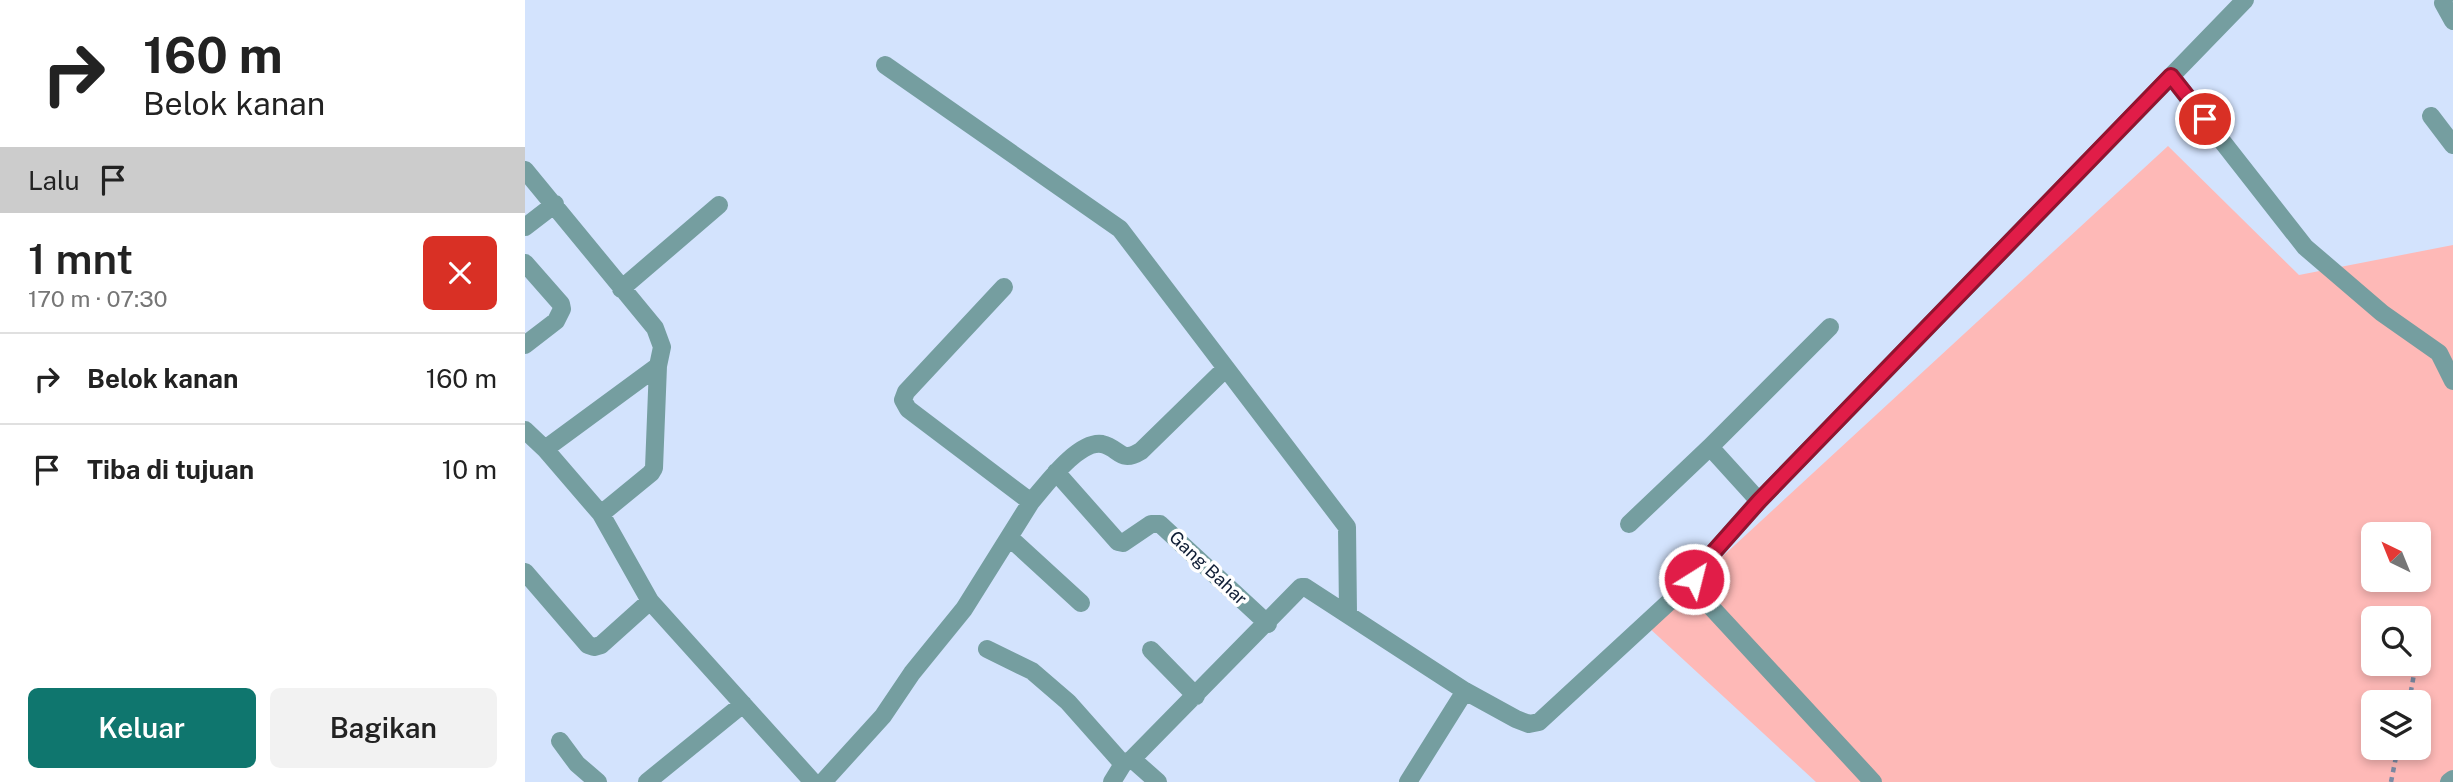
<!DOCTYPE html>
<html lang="id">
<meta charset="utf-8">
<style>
:root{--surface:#fff;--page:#f2f2f2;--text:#222;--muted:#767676;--line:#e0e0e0;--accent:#0f766e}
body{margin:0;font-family:"Public Sans",sans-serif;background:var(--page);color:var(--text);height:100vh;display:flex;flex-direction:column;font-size:26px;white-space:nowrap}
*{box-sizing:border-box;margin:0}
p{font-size:23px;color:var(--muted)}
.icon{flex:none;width:38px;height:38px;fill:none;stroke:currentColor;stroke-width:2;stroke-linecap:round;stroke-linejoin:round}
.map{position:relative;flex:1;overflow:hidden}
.details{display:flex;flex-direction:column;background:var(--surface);width:525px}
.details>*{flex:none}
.banner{background:#fff;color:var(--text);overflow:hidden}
.needle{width:46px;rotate:317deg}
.buttons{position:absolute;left:1836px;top:522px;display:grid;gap:14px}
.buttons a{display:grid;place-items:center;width:70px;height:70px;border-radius:10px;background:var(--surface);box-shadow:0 4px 10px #0003;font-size:35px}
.pin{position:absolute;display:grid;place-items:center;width:60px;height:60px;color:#fff;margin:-30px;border:4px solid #fff;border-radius:50%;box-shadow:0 2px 7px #0007}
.me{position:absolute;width:77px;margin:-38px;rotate:36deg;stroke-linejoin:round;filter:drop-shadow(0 0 5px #0008)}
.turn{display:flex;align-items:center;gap:24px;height:147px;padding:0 28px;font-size:32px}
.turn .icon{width:91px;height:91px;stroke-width:2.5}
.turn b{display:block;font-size:49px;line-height:60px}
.then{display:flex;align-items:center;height:66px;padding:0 28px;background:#0003;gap:14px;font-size:26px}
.round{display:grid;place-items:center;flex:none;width:74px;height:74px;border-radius:10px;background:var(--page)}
.head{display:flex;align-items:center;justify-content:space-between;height:119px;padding:0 28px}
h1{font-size:42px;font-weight:600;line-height:52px}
.primary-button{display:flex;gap:14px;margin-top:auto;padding:14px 28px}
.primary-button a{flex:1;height:80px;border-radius:10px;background:var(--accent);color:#fff;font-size:28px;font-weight:600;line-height:80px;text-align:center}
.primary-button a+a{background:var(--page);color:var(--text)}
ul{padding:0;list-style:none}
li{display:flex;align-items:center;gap:21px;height:91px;padding:0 28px;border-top:2px solid var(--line)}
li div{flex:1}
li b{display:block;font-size:26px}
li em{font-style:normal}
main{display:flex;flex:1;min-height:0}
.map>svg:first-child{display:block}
.green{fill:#feb9b7;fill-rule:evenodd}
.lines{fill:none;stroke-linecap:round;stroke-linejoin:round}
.path{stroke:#7b8aa3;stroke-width:4.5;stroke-dasharray:5 5;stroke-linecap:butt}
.minor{stroke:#759ea0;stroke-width:18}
.route-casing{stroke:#92132f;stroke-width:18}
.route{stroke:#e11d48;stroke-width:12}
.labels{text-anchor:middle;stroke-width:7;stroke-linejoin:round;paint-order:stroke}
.street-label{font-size:18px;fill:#0f1d35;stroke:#fff}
</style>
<main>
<section class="details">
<div class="banner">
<div class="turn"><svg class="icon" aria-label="right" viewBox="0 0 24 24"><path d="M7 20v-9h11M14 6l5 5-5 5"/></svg><div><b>160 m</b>Belok kanan</div></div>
<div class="then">Lalu<svg class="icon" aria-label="arrive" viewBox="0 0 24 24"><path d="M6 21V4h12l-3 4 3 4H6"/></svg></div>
</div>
<div class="head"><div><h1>1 mnt</h1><p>170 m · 07:30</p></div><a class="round" style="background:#d93025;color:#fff"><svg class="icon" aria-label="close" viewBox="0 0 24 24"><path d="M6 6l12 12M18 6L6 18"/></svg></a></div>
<ul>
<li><svg class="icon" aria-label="right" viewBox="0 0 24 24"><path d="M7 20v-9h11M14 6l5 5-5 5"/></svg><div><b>Belok kanan</b></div><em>160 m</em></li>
<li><svg class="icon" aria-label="arrive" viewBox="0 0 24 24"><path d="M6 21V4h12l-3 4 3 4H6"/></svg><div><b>Tiba di tujuan</b></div><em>10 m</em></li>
</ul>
<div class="primary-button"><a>Keluar</a><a>Bagikan</a></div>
</section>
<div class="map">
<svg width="1928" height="782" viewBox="0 0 1928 782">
<rect width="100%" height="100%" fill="#d3e3fd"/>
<!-- green -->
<path class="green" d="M 1643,146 L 1774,275 L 1928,245 L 1928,782 L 1291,782 L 1122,626 ZM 1848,534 L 1894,534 L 1894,579 L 1848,579 ZM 1848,618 L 1894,618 L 1894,663 L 1848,663 ZM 1848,702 L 1894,702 L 1894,747 L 1848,747 Z"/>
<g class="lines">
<!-- path -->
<path class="path" d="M 1894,645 L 1896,627
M 1884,702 L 1891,663
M 1866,782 L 1873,747"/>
<!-- minor -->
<path class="minor" d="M 1919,0 L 1918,3 L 1928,21
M 360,65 L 595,229 L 822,527 L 823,613
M 1646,76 L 1780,247 L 1857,313 L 1914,353 L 1928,381
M 1906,116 L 1928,145
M 0,170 L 130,328 L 137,347 L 133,366 L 129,468 L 126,473 L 76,514 L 125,601 L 288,782
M 0,227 L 30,204
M 0,263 L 36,304 L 37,309 L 31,321 L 0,345
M 96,289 L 194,205
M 0,430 L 20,449 L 133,366
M 20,449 L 76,514
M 531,472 L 593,542 L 598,543 L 626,524 L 635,524 L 743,624
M 1234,501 L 1185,447 L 1305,327
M 506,502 C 520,486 553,440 577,444 C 595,448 595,464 616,451 L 700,369
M 1104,524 L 1185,447
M 484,537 L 556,603
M 0,572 L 63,645 L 69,647 L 76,645 L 125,601
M 462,649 L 507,671 L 543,702 L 598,764
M 626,650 L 671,696
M 35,741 L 52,764 L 73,782
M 607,759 L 633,782
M 122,782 L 218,704
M 298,782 L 358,716 L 387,673 L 439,609 L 506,502 L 383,409 L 378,400 L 381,392 L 479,287
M 587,782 L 598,764 L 607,759 L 776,587 L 780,587 L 940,691 L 991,719 L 1004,724 L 1014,722 L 1169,579
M 883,782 L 940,691
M 1348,782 L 1175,595 L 1169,585 L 1171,572 L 1234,501 L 1720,0
M 1924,782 L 1928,779"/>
</g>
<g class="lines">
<defs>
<path id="route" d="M 1169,579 L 1171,572 L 1234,501 L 1646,76 L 1680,119"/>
</defs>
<!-- route casing -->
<use href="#route" class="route-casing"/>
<!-- route -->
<use href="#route" class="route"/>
</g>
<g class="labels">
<!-- street labels -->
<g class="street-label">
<text transform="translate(683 568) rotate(43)" y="6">Gang Bahar</text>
</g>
</g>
</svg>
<div class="buttons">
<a><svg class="needle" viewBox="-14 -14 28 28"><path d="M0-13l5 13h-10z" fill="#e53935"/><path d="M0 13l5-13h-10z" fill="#767676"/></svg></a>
<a><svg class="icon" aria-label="search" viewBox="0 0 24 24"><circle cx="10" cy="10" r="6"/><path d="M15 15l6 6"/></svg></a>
<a><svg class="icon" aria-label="layers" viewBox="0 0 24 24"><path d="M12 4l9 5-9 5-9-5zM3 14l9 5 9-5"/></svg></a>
</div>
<div class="pin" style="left:1680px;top:119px;background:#d93025"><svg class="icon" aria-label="arrive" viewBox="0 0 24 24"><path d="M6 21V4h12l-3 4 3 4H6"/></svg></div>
<svg class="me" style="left:1169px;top:579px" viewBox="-20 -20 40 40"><circle r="17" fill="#e11d48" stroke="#fff" stroke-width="3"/><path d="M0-11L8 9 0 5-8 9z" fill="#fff"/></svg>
</div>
</main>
